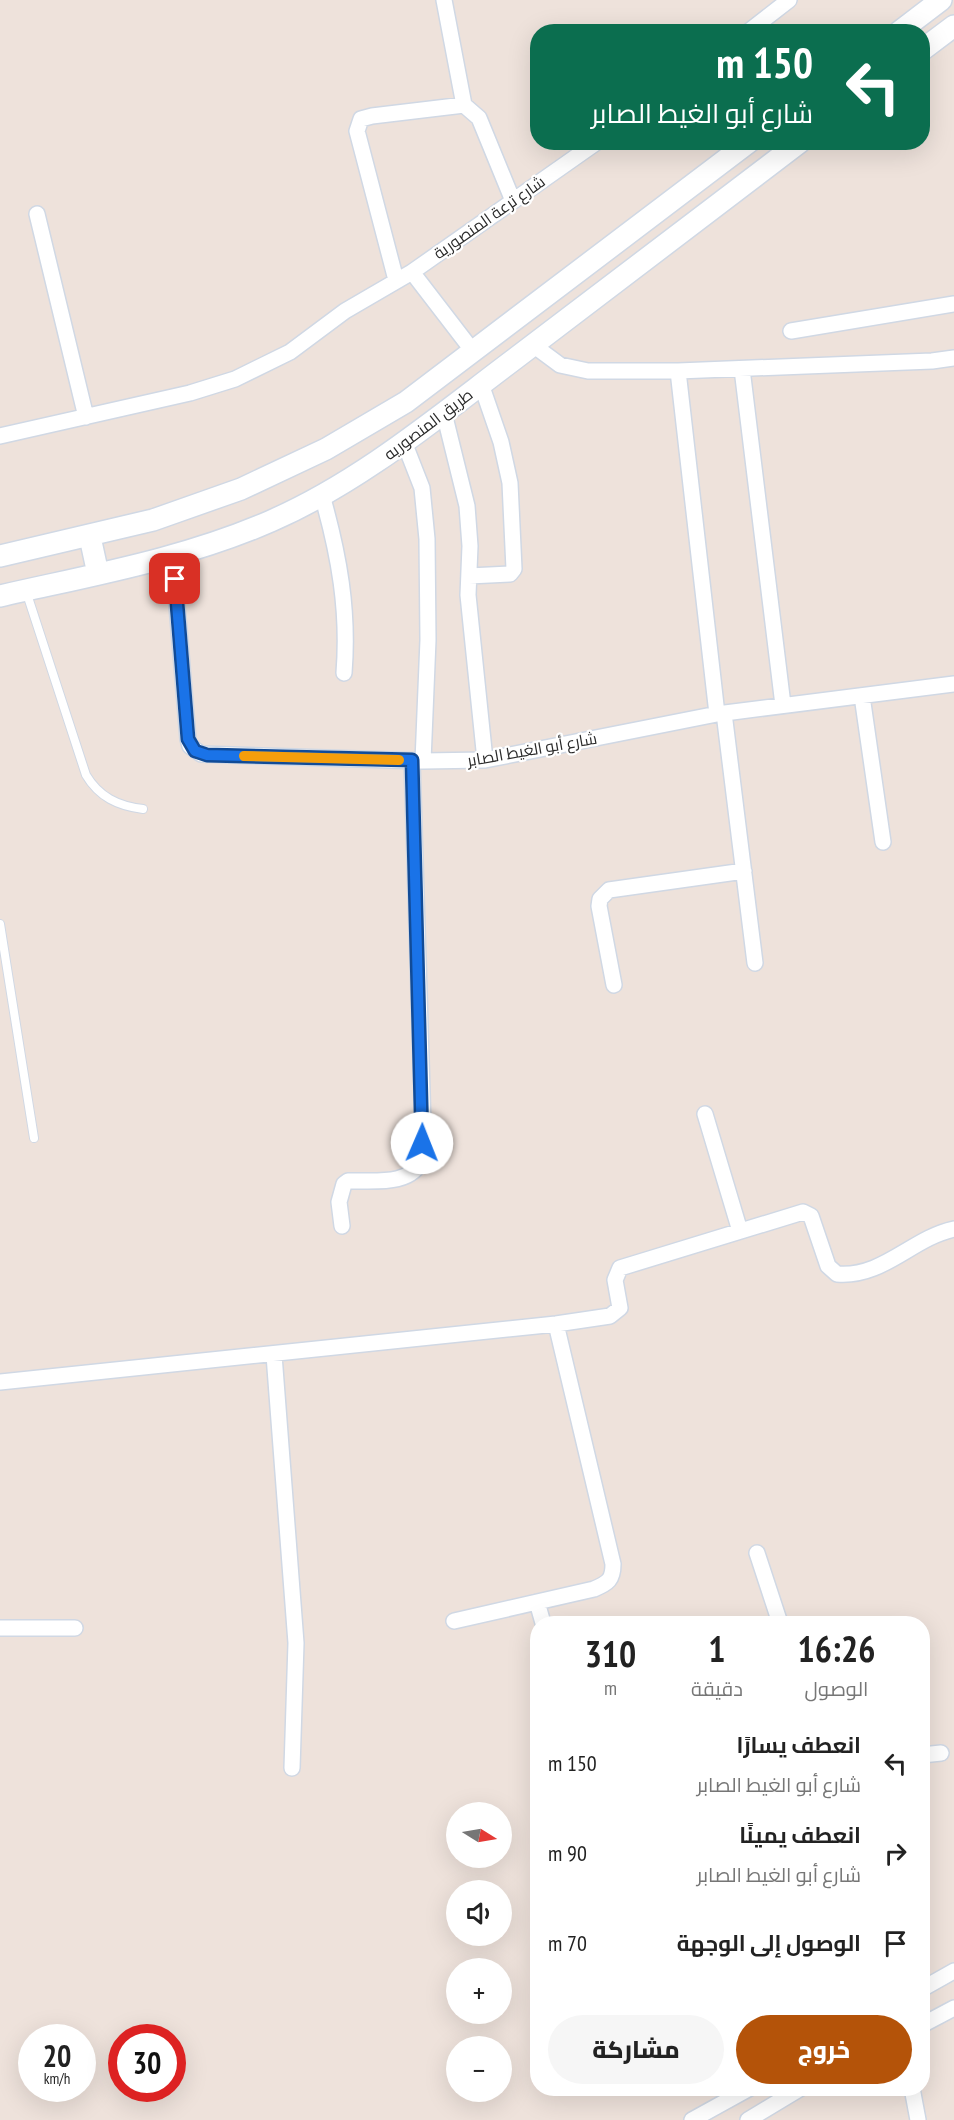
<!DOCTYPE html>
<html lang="ar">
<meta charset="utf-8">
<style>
:root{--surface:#fff;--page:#f6f6f6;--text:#222;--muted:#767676;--accent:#b45309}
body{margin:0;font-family:"PT Sans Narrow",Cairo,sans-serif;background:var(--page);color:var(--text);direction:rtl;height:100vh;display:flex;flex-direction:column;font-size:22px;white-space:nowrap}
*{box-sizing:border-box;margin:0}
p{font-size:20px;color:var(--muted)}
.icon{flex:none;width:33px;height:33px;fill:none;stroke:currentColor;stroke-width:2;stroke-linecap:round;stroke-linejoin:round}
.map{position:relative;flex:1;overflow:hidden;direction:ltr}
.panel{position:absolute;left:530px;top:1616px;width:400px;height:480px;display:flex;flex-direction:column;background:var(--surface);border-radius:24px;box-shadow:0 6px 24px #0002;direction:rtl}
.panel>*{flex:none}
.guide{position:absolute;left:530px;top:24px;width:400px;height:126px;border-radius:24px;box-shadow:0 6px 24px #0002;direction:rtl;background:#0b6e4f;color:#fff;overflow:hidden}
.needle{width:39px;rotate:101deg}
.fabs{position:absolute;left:446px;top:1802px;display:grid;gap:12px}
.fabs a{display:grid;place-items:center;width:66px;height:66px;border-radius:50%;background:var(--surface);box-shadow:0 6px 24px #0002;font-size:30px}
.speed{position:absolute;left:18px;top:2024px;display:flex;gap:12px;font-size:30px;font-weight:700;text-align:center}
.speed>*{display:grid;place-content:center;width:78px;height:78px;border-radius:50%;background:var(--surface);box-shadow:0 6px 24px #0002;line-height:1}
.speed small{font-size:15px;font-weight:400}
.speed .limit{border:9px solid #d22;background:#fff;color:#111}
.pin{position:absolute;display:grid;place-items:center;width:51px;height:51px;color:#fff;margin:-26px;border-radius:12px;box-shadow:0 3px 9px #0006}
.me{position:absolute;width:66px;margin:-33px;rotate:1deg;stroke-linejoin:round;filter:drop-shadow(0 0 4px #0008)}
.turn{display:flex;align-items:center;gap:21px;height:126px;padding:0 18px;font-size:27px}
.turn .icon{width:78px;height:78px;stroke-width:2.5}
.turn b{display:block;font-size:42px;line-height:51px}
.eta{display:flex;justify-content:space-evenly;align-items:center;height:102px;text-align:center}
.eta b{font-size:36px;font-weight:800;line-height:42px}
.action{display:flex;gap:12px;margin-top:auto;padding:12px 18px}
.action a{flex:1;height:69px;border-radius:36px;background:var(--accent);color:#fff;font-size:24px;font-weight:800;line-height:69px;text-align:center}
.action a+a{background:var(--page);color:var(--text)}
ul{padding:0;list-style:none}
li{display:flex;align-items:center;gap:18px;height:90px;padding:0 18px}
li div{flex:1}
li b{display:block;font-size:22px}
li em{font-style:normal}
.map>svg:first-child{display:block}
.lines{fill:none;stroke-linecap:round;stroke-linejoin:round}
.lane-casing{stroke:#d0d8e4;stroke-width:10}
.street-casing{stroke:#d0d8e4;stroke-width:18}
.secondary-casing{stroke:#d0d8e4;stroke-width:24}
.lane{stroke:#fff;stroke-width:8}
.street{stroke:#fff;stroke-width:15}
.secondary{stroke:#fff;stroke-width:21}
.route-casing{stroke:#114b97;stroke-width:15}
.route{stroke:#1a73e8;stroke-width:10}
.slow{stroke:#f59e0b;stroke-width:10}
.labels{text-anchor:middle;stroke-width:4.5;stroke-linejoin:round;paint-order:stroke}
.street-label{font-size:16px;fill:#2a2a2a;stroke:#fff}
</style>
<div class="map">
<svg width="954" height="2120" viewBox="0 0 954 2120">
<rect width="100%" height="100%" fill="#eee2db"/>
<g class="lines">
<defs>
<path id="lane" d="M 26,591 L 86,775 C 99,797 118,806 143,809
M 0,924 L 34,1138"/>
<path id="street" d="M 444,0 L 464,105
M 748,32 L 789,0
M 37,214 L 86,417
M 396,280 L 357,131 L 361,119 L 372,116 L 464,105 L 479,118 L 513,201
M 791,331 L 954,304
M 533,345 L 560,365 L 588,371 L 678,371 L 932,361 L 954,358
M 472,350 L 412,272 L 597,142
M 742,369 L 783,705
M 678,371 L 717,714
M 444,413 L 467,506 L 470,546 L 468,595 L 485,760
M 0,436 L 190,393 L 235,379 L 290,352 L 345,311 L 412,272
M 404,442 L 422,488 L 427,539 L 428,640 L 423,761
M 322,495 C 339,555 349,610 344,673
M 173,557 L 188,739 L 190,746 L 201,754 L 423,761 L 485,760 L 717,714 L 954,684
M 469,576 L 510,574 L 514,569 L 510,483 L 501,442 L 481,384
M 862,696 L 883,842
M 724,713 L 755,963
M 614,985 L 599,906 L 600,899 L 609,890 L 744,871
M 705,1114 L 740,1231
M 342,1226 L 339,1202 L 344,1184 L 348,1181 C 370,1180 413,1187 421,1159 C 424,1149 423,1136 423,1125 L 412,761
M 274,1355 L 296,1643 L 292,1768
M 0,1382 L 556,1324 L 610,1316 L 620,1308 L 615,1280 L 620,1268 L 803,1212 L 811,1216 L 828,1266 L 837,1274 C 883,1278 912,1238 954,1229
M 757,1553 L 780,1623
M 537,1602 L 543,1623
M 454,1621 L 594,1589 C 608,1583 613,1580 613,1564 L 556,1324
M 0,1628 L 75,1628
M 922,1755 L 941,1753
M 922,1989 L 954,1971
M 922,2025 L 954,2008
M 912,2088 L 918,2120
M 692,2120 L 750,2088
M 748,2120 L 801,2088"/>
<path id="secondary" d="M 899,32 L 941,0
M 922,50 L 954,26
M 90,537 L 98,574
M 0,556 L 153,520 L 241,489 L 326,449 L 406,402 L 749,142
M 0,596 C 92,575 184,559 271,521 C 360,482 435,419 512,361 C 608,288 704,215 800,142"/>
</defs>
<!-- lane casing -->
<use href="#lane" class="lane-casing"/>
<!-- street casing -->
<use href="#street" class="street-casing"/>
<!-- secondary casing -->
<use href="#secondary" class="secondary-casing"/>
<!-- lane -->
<use href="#lane" class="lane"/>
<!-- street -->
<use href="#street" class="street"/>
<!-- secondary -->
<use href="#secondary" class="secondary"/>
</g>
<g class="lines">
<defs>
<path id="route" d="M 175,579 L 188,739 L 195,751 L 207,755 L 412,760 L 422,1143"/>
</defs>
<!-- route casing -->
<use href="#route" class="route-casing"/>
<!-- route -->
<use href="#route" class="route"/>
<!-- slow -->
<path class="slow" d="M 244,756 L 399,760"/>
</g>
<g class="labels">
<!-- street labels -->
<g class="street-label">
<text transform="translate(489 217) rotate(-35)" y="6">شارع ترعة المنصورية</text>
<text transform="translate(428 424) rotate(-37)" y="6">طريق المنصوريه</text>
<text transform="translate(532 749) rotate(-10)" y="6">شارع أبو الغيط الصابر</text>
</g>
</g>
</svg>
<div class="fabs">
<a><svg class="needle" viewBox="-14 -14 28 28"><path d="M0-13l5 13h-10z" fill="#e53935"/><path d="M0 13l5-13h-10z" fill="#767676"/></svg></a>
<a><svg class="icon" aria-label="sound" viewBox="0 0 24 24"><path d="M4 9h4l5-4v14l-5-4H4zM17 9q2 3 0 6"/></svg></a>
<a>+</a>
<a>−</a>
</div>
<div class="speed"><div>20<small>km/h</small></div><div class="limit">30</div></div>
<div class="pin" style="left:175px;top:579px;background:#d93025"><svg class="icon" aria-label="arrive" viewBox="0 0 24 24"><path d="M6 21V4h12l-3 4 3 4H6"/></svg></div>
<svg class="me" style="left:422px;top:1143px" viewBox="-20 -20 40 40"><circle r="19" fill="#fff"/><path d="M0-13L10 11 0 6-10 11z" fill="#1a73e8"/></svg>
<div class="guide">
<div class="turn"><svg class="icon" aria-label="left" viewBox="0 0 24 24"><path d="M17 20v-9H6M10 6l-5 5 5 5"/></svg><div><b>150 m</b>شارع أبو الغيط الصابر</div></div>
</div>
<section class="panel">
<div class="eta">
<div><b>16:26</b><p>الوصول</p></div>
<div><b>1</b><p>دقيقة</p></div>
<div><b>310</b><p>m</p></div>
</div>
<ul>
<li><svg class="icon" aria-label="left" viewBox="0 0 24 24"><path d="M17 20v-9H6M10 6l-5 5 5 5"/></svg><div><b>انعطف يسارًا</b><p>شارع أبو الغيط الصابر</p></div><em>150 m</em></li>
<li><svg class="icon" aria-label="right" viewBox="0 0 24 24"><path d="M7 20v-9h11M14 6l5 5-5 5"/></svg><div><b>انعطف يمينًا</b><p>شارع أبو الغيط الصابر</p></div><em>90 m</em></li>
<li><svg class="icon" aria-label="arrive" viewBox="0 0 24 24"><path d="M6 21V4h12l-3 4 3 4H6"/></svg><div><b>الوصول إلى الوجهة</b></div><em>70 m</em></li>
</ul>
<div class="action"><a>خروج</a><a>مشاركة</a></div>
</section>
</div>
